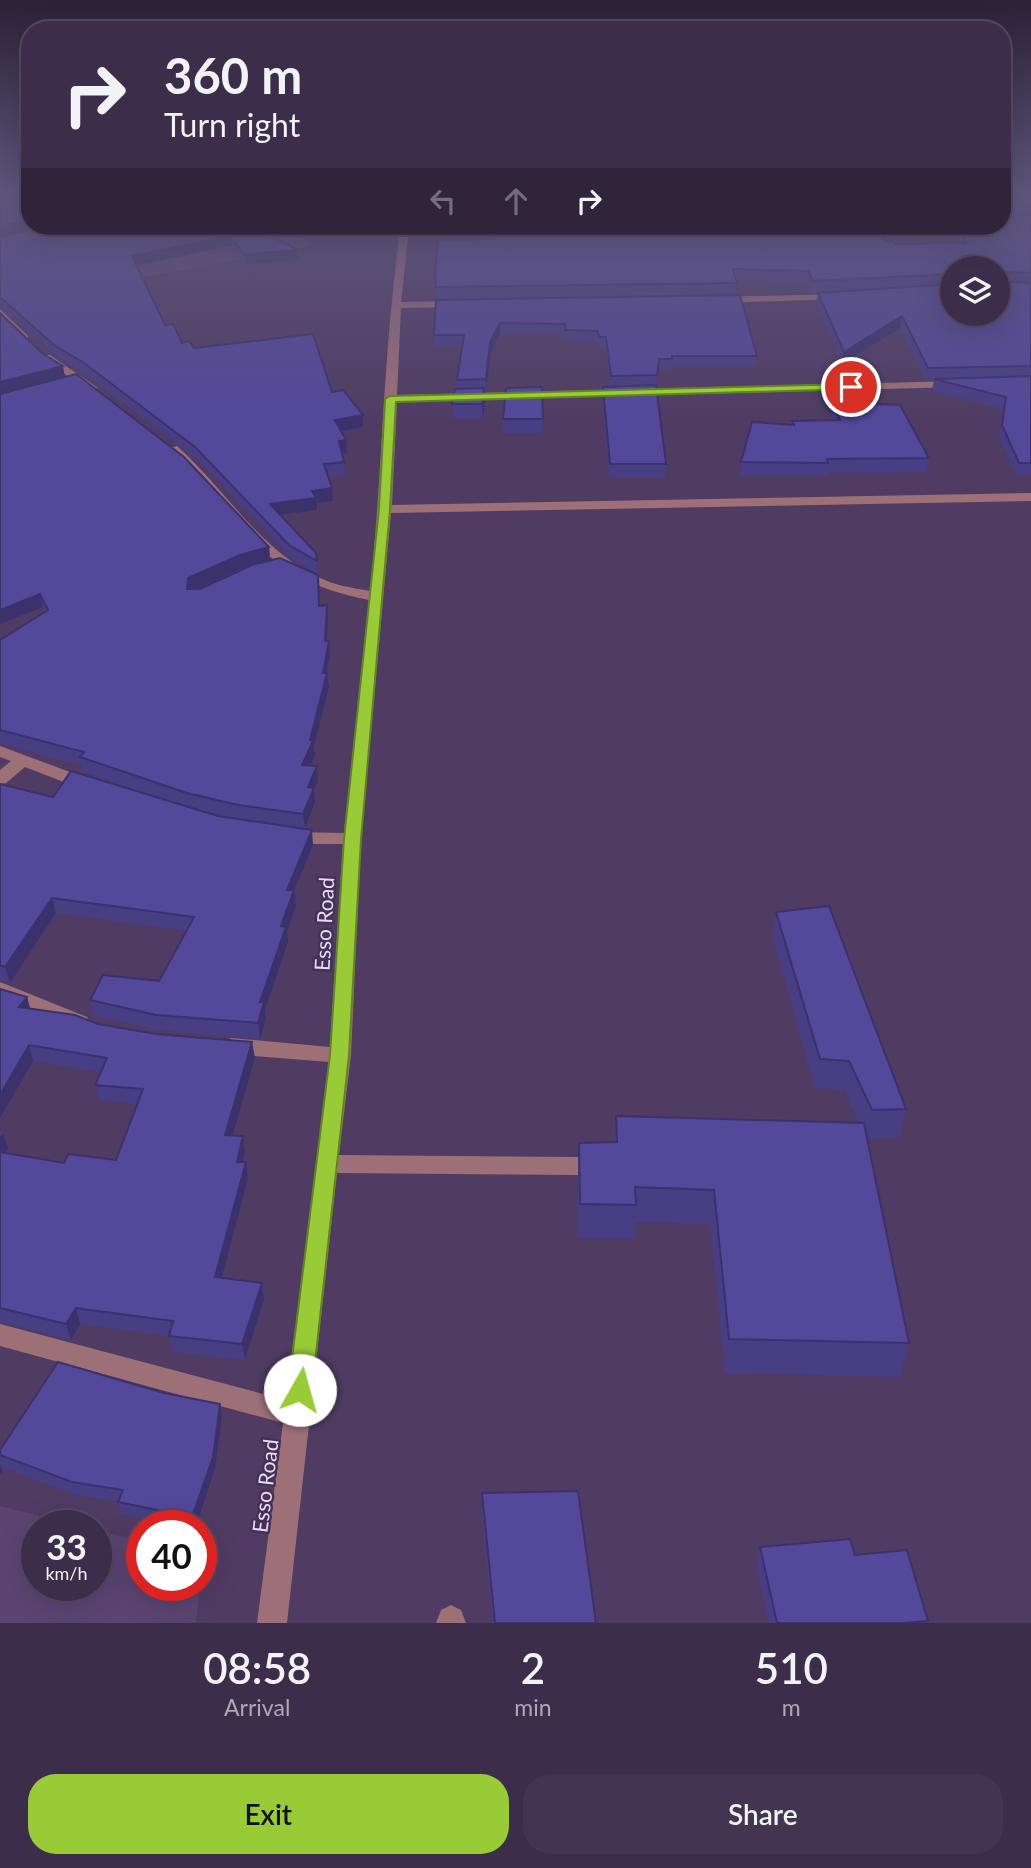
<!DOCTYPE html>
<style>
:root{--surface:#3c2d4a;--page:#433551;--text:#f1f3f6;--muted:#aca8b5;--line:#554962;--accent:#99cb36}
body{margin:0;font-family:Lato,sans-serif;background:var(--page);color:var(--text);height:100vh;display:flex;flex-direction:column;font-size:26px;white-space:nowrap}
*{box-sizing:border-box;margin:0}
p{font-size:23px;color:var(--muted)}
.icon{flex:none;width:38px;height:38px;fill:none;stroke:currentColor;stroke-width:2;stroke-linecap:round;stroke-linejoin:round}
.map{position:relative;height:1623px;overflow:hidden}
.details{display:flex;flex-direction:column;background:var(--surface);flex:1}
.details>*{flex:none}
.top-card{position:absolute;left:21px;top:21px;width:990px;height:214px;border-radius:28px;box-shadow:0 7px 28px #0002,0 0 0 2px var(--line);background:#3c2d4a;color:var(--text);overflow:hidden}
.controls{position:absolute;left:940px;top:256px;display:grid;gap:14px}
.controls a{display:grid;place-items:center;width:70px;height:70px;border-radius:50%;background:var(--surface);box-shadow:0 7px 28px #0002,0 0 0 2px var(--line);font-size:35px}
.speed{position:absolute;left:21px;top:1510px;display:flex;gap:14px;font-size:35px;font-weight:700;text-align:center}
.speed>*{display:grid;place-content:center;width:91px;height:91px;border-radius:50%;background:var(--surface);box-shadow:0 7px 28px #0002,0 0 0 2px var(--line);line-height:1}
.speed small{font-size:18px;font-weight:400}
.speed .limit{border:10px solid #d22;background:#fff;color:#111}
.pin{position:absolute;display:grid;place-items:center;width:60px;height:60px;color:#fff;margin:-30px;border:4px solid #fff;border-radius:50%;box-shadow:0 2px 7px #0007}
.me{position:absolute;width:77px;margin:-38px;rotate:7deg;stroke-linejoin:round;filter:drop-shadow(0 0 5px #0008)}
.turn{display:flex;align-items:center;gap:24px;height:147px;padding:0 28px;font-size:32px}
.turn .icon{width:91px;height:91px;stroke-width:2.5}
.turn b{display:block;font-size:49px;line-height:60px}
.lanes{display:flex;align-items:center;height:66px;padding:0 28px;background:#0003;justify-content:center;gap:35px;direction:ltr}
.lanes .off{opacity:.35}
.eta{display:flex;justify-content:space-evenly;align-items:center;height:119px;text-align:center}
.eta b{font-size:42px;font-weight:600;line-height:49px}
.primary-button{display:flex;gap:14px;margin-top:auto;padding:14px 28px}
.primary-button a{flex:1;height:80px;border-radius:28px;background:var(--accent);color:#111;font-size:28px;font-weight:600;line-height:80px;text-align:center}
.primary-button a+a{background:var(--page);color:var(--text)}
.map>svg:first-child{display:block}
.built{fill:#5b4472}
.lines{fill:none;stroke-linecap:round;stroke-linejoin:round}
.minor{fill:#9d7078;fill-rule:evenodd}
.wall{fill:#483e84;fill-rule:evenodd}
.shaded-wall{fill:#3b326c}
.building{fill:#54489a;stroke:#3b326c;stroke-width:2}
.route{fill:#99cb36;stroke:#638423;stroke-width:2}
.labels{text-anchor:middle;stroke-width:5;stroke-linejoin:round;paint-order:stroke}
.street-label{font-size:21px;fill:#e7dcf4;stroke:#453158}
</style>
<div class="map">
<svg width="1031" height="1623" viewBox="0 0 1031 1623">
<rect width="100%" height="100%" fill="#503c63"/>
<!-- built -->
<path class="built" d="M 59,226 L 270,226 L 316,245 L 139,278 Z
M 0,1506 L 80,1526 L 37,1526 L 37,1586 L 96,1586 L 96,1530 L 142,1542 L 142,1586 L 200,1586 L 196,1623 L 0,1623 Z"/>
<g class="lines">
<!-- minor -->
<path class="minor" d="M 401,226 L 513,226 L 509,229 L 409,230 L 401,302 L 459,301 L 464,304 L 459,307 L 401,308 L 397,395 L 958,381 L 964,384 L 958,387 L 397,402 L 392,505 L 1031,493 L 1031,501 L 391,513 L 361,839 L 351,1055 L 339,1155 L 579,1157 L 587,1160 L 590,1166 L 587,1172 L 579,1175 L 337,1173 L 287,1623 L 257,1623 L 283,1423 L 0,1346 L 0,1324 L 286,1400 L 329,1062 L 231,1054 L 224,1051 L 221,1046 L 224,1041 L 231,1038 L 330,1047 L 343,844 L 291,844 L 282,838 L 291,832 L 344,833 L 369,600 C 284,583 263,553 208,491 C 195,477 179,464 167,449 L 177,446 C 224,488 260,550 318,577 C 334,585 352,588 370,591 C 383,469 383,347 401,226 Z
M 840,294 L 844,295 L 844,299 L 718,303 L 713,300 L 718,297 Z
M 0,309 L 28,336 L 28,340 L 20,340 L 0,318 Z
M 42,355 L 50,355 L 98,388 L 88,390 L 42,359 Z
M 0,746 L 94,781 L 97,785 L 88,790 L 82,789 L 25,767 L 6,783 L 0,784 L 0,770 L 11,761 L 0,757 Z
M 0,982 L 87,1017 L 90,1022 L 87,1027 L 80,1029 L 0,997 Z
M 451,1605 L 461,1610 L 466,1623 L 436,1623 L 441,1610 Z"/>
</g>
<!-- wall -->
<path class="wall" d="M 0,193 L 30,226 L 252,226 L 299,260 L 245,264 L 230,246 L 136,265 L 165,325 L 182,343 L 194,348 L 332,392 L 363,427 L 341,431 L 346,440 L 347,453 L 342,453 L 344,462 L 345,475 L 328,476 L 333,501 L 317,503 L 317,510 L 281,515 L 316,553 L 318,574 L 291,558 L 197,459 L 86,375 L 56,356 L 2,307 L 0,308 L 0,237 L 35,229 L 0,236 Z
M 1003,193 L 1031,193 L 1031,476 L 1016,476 L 999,438 L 1004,410 L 932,391 L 934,380 L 926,380 L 900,328 L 842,364 L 816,304 L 818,293 L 838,291 L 811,293 L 807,282 L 736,280 L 736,294 L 436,299 L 435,273 L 684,232 L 770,231 L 770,226 L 875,226 L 885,241 L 895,244 L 960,243 L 955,231 L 956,226 L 1003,226 L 1024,215 L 1004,215 L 1003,213 ZM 952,268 L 998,313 L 952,313 Z
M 436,300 L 757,356 L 756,367 L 672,367 L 672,370 L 658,370 L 656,386 L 666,464 L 665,477 L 609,477 L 602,399 L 603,387 L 610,387 L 606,348 L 598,348 L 597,341 L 565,341 L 565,334 L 500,334 L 491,352 L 486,390 L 484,390 L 485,402 L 483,419 L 453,418 L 452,404 L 457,389 L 457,380 L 462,346 L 434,346 Z
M 0,313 L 65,377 L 269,547 L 270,560 L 242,568 L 196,589 L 320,606 L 328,619 L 327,641 L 330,654 L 327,673 L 329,687 L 314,746 L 315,755 L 310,766 L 317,766 L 318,781 L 314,790 L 315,802 L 305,828 L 267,823 L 313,845 L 294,891 L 296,906 L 287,931 L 288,942 L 265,1010 L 266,1018 L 260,1039 L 159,1030 L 93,1016 L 90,1000 L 159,981 L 186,931 L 56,913 L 10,983 L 1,980 L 0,980 L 0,784 L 53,797 L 168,801 L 83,772 L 82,765 L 0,744 L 0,640 L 45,612 L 43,607 L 0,624 ZM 200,810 L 234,818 L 218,816 Z
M 831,402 L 929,458 L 926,472 L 827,473 L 826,476 L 740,476 L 741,462 L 792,425 L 792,421 L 832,421 L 830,415 Z
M 503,419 L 543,419 L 543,433 L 503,433 Z
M 776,912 L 906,1109 L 900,1137 L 867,1139 L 909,1343 L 900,1377 L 725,1373 L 710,1224 L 635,1222 L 634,1239 L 578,1238 L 578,1178 L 579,1143 L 614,1142 L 616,1116 L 859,1123 L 844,1090 L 815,1088 L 773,939 Z
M 27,997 L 30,1008 L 255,1058 L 232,1135 L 245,1152 L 243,1162 L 246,1162 L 248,1178 L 222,1278 L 262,1283 L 264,1299 L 245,1360 L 172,1352 L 169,1336 L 80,1324 L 71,1340 L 0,1322 L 0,1132 L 3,1133 L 8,1148 L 5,1153 L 64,1163 L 116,1160 L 137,1104 L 99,1100 L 95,1085 L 101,1072 L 33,1061 L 0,1118 Z
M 222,1417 L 215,1469 L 196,1526 L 180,1526 L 121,1514 L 118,1501 L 76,1495 L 2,1467 L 0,1462 L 0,1450 Z
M 482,1493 L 596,1623 L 493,1623 L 482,1521 Z
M 760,1547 L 855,1555 L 928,1621 L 927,1623 L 769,1623 L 756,1566 Z"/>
<!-- shaded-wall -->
<path class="shaded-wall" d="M 30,220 L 30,226 L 51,226 L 0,236 L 0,226 Z
M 229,236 L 230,246 L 133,266 L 132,256 Z
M 298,250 L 299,260 L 245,264 L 244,254 Z
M 902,316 L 900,328 L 842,364 L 844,352 Z
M 500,323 L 500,334 L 491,352 L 486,390 L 486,379 L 490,342 Z
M 63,366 L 65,377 L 0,394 L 0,382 Z
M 484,388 L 485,402 L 483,419 L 482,404 Z
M 363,415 L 363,427 L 336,432 L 335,420 Z
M 346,440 L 347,453 L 340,453 L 339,441 Z
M 332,488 L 333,501 L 317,503 L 317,510 L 272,516 L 270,504 L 312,491 Z
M 269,547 L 270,560 L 242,568 L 190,592 L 187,589 L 188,578 L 240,555 Z
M 40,594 L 43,607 L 0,624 L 0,610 Z
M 327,605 L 328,619 L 326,654 L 325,641 Z
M 329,641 L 330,654 L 326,679 L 327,673 L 329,687 L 314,746 L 315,755 L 304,780 L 302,765 L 310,740 Z
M 317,766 L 318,781 L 314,790 L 315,802 L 305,828 L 303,814 L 308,787 Z
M 312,830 L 313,845 L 294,891 L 296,906 L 287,931 L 288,942 L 265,1010 L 266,1018 L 260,1039 L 258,1023 L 260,1002 L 281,926 L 287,890 Z
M 52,898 L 56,913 L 10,983 L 5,967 Z
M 27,997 L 31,1012 L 19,1007 Z
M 252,1042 L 255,1058 L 228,1151 L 225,1135 Z
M 29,1045 L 33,1061 L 0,1118 L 0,1095 Z
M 3,1133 L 8,1148 L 0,1160 L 0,1137 Z
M 243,1136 L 245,1152 L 239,1178 L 237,1162 Z
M 246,1162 L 248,1178 L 218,1293 L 215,1277 Z
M 262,1283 L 264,1299 L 245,1360 L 242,1344 Z
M 76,1308 L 80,1324 L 71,1340 L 66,1324 Z
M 220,1404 L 222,1417 L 215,1469 L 196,1526 L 195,1526 L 192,1517 Z
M 0,1465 L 3,1472 L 0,1476 Z"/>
<!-- building -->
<path class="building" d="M 0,193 L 30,193 L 30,220 L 0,226 Z
M 1003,193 L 1031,193 L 1031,205 L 1006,205 L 1003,199 Z
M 1031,214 L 1031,273 L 1000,272 L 998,281 L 998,268 L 952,268 L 952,274 L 813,281 L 808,271 L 733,269 L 737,283 L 436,287 L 435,273 L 438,240 L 494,239 L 496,231 L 529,231 L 529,227 L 674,228 L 684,232 L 772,231 L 772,226 L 875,226 L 885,241 L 892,240 L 895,244 L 966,243 L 959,226 L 1003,226 L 1003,219 Z
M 49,226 L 252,226 L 298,250 L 244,254 L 229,236 L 132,256 L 165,325 L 173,324 L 182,343 L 189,341 L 194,348 L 313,334 L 332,392 L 343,390 L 363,415 L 335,420 L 346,440 L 339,441 L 344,462 L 324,464 L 332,488 L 312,491 L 316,498 L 270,504 L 316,553 L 317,561 L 289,545 L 195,447 L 84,363 L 54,345 L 0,297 L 0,237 Z
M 998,281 L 1031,283 L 1031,366 L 928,368 L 902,316 L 844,352 L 818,293 L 952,284 L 952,313 L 998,313 Z
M 740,295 L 757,356 L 672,356 L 672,359 L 659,359 L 657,375 L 611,376 L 606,337 L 599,337 L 598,331 L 566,330 L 565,324 L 500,323 L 490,342 L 486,379 L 457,380 L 464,335 L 434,335 L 436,300 Z
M 0,313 L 42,353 L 63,366 L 0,382 Z
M 76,374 L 184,457 L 269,547 L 240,555 L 188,578 L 187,589 L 200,589 L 252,565 L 280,558 L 318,575 L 319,606 L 327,605 L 325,641 L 329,641 L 323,673 L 327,673 L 310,740 L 313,741 L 302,765 L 317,766 L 308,787 L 314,788 L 303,814 L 238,805 L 187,793 L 80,757 L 84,752 L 0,730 L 0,640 L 48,610 L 40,594 L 0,610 L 0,394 Z
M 1031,376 L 1031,463 L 1019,463 L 1002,425 L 1006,397 L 934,379 Z
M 656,385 L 666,464 L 610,464 L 603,387 Z
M 542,387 L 543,419 L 503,419 L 506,388 Z
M 484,388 L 482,404 L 452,404 L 455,389 Z
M 831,402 L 900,405 L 929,458 L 827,459 L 828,463 L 741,462 L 752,422 L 794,425 L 792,421 L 840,420 Z
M 71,771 L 218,816 L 312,830 L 287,890 L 294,890 L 281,926 L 286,927 L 260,1002 L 264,1002 L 258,1023 L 156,1015 L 90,1000 L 103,975 L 159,981 L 194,917 L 52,898 L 5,967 L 0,965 L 0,784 L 53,797 Z
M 829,906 L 906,1109 L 872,1110 L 849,1061 L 820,1059 L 776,912 Z
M 0,989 L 27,997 L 19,1007 L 75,1015 L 98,1024 L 156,1034 L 252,1042 L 225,1135 L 243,1136 L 237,1162 L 246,1162 L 215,1277 L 262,1283 L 242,1344 L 169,1336 L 173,1321 L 76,1308 L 66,1324 L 0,1308 L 0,1152 L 64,1163 L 68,1154 L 116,1160 L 143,1089 L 95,1085 L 107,1058 L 29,1045 L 0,1095 Z
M 616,1116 L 864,1123 L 909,1343 L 729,1339 L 714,1190 L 635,1187 L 636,1205 L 580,1204 L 579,1143 L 617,1142 Z
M 58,1362 L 164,1393 L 220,1404 L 213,1457 L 192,1517 L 118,1502 L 123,1490 L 72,1482 L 0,1455 L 0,1450 Z
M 578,1491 L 596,1623 L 495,1623 L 482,1493 Z
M 850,1539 L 855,1555 L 907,1550 L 928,1621 L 904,1623 L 777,1623 L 760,1547 Z"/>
<!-- sky -->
<linearGradient id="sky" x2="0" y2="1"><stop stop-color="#2c2136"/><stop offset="0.46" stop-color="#5e567c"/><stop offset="1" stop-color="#5e567c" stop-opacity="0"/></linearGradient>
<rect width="1031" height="420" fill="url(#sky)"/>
<!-- route -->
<path class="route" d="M 851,384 L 855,385 L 855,389 L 396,402 L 390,509 L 361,839 L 349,1055 L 312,1390 L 308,1397 L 300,1400 L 292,1397 L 288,1390 L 330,1055 L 344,839 L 379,509 L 385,399 L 390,396 Z"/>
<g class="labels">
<!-- street labels -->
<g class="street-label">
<text transform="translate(325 924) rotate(-87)" y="7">Esso Road</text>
<text transform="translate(266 1486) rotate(-83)" y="7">Esso Road</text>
</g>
</g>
</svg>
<div class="controls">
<a><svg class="icon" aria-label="layers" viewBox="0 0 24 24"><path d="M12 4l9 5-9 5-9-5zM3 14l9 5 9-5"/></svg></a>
</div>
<div class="speed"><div>33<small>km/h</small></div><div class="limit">40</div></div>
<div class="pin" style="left:851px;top:387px;background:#d93025"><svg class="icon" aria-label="arrive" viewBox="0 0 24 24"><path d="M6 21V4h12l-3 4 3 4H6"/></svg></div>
<svg class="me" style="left:300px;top:1390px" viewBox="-20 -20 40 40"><circle r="19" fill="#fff"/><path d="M0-13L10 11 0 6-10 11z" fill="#99cb36"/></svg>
<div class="top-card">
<div class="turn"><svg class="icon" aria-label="right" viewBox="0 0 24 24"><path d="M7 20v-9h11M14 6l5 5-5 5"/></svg><div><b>360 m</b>Turn right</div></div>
<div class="lanes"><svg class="icon off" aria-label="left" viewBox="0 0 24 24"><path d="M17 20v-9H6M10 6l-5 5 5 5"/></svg><svg class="icon off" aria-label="ahead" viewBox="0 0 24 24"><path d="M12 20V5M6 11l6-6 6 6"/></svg><svg class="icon" aria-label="right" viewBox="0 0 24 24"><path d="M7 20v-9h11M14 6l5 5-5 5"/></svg></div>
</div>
</div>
<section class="details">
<div class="eta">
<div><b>08:58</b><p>Arrival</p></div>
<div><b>2</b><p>min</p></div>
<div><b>510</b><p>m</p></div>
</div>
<div class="primary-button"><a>Exit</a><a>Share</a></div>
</section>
